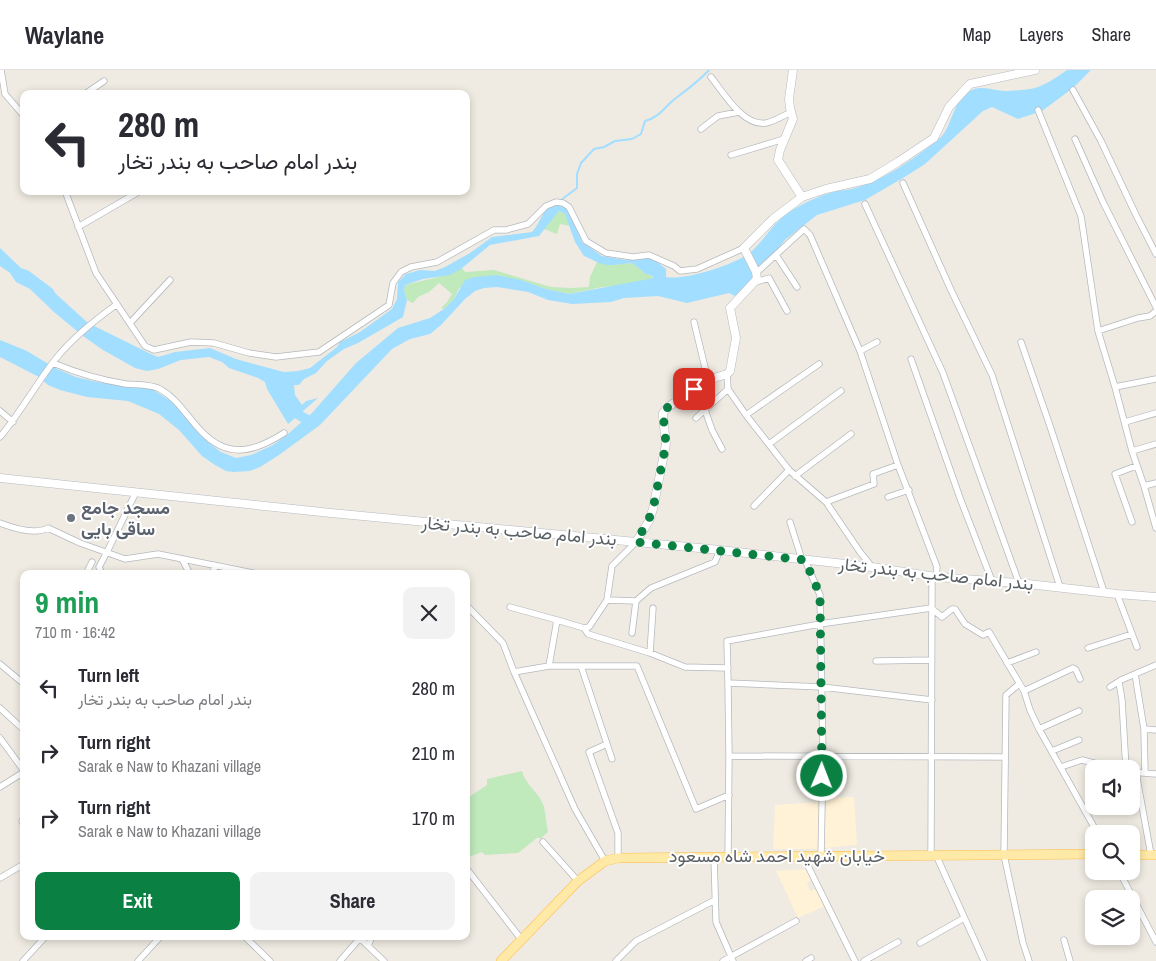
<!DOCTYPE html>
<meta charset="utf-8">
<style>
:root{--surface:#fff;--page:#f2f2f3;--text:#2b2b33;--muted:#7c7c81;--line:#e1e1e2;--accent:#0b8043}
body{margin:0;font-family:"Archivo Narrow",Vazirmatn,sans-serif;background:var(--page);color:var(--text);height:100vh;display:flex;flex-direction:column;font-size:19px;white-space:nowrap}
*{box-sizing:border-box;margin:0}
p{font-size:16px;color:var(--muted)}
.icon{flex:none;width:28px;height:28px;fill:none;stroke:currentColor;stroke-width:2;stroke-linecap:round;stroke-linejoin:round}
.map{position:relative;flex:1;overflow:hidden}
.sheet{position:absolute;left:20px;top:500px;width:450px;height:370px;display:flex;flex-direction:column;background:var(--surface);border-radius:10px;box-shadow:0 2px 8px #0003}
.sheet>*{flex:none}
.top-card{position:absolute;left:20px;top:20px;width:450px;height:105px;border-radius:10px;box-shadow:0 2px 8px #0003;background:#fff;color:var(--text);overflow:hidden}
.buttons{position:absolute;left:1085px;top:690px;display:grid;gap:10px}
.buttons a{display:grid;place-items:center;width:55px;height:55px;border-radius:10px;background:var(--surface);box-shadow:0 2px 8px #0003;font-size:25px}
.pin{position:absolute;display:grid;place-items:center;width:42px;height:42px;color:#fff;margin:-21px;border-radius:10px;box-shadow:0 2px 8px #0006}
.me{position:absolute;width:55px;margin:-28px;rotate:1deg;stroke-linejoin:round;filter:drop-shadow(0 0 4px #0008)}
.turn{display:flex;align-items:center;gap:18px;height:105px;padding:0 15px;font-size:22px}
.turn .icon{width:65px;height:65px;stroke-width:2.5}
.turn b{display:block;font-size:35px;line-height:42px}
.round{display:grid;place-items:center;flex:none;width:52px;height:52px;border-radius:10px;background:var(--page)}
.summary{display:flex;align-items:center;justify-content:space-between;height:85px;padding:0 15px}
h1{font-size:30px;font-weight:700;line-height:38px;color:#1e9e55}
.cta{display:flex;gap:10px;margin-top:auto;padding:10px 15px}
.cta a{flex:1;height:58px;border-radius:10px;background:var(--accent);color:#fff;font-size:20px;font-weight:700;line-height:58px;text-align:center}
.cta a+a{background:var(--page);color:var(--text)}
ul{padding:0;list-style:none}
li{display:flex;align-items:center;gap:15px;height:65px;padding:0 15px}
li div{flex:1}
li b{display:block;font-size:19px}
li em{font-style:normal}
header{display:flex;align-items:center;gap:30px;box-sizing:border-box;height:70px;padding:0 25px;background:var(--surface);border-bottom:1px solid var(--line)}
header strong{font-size:24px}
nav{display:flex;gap:28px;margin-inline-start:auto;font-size:18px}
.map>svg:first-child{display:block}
.commercial{fill:#fff2d7}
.green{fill:#c0e9bc}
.water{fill:#a2deff}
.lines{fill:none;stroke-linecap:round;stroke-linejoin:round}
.stream{stroke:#a2deff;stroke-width:2}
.river{stroke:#a2deff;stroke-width:10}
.street-casing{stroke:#b5b9be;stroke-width:7}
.secondary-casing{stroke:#b6bac0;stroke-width:9}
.primary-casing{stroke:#febd4c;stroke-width:10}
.street{stroke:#fff;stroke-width:5.5}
.secondary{stroke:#fff;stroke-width:8}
.primary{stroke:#ffe9a7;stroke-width:9}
.route{stroke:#0b8043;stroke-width:9;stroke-dasharray:0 16.2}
.worship-dot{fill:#6b7280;stroke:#fff;stroke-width:2}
.labels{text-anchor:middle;stroke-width:4;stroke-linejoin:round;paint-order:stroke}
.worship-label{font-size:18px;font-weight:bold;fill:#5b616d;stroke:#fff;text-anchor:start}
.street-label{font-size:18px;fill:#5a6064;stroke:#fff}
</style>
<header>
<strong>Waylane</strong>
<nav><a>Map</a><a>Layers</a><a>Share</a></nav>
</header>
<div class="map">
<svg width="1156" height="891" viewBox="0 0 1156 891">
<rect width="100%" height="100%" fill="#efebe2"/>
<!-- commercial -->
<path class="commercial" d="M 854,727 L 857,775 L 824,778 L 826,728 Z
M 819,732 L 819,779 L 773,779 L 775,735 Z
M 807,799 L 812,809 L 807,813 L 810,821 L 817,819 L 825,836 L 798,848 L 776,801 Z"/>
<!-- green -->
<path class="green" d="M 559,141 L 565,144 L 570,156 L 560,154 L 557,164 L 544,159 Z
M 597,192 L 612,195 L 632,193 L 646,204 L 651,205 L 654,209 L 619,216 L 602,217 L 569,224 L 546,219 L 521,210 L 459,218 L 454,229 L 444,239 L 441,238 L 447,232 L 452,224 L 439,213 L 429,222 L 418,227 L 413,233 L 407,230 L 404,221 L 405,215 C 424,210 445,207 462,198 L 465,202 L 494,200 L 551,217 L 571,218 L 589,217 L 590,207 Z
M 522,701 C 525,714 538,722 543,734 C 546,743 546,753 548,762 L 540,769 L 538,767 L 518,783 L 485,785 L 482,782 L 466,788 L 466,729 L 487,715 L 487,709 Z"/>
<!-- water -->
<path class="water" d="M 1067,0 L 1091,0 L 1073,18 L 1042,41 L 1018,49 L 992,37 L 983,41 L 925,94 L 903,108 L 865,130 L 817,145 L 785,170 L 765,195 L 752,203 L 752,210 L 735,226 L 729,223 L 687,233 L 658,226 L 624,228 L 611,232 L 572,234 L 548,230 L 528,222 L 497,217 L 484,218 L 475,221 L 465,229 L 441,255 L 430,264 L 410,269 L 392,279 L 320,355 L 279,385 L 260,397 L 250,401 L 233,402 L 226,401 L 215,395 L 202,386 L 179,360 L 159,344 L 128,331 L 87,327 L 60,320 L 48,315 L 39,307 L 0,287 L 0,270 L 27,281 L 55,298 L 76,307 L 97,312 L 152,319 L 177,335 L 197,362 L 209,373 L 221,382 L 236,388 L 251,385 L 273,375 L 288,364 L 312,343 L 356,293 L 398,258 L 430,248 L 444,239 L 454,229 L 465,210 L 475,207 L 496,205 L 521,210 L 546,219 L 569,224 L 654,208 L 651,205 L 646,204 L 632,193 C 621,194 610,197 599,193 C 594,191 590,188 584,186 L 575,172 L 565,144 L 559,141 L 539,166 L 490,175 L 461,199 L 450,205 L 423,209 L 405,215 L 404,221 L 407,230 L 403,247 L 358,273 L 344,279 L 327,291 L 316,303 L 304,309 L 299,315 L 294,315 L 295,325 L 302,335 L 306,331 L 318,328 L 288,354 L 267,319 L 265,312 L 258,308 L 229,298 L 222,292 L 209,287 L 181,290 L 158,299 L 147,301 L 135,298 L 103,280 L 83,266 L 54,242 L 30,219 L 16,212 L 10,203 L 0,196 L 0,178 L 21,198 L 29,201 L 53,219 L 55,223 L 88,253 L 151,284 L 158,287 L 175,282 L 210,278 L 236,289 L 284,302 L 298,301 L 310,298 L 337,277 L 340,272 L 360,262 L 392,239 L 397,229 L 398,212 L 406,204 L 420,200 L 435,201 L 445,197 L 470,183 L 492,167 L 532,162 L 536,157 L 547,137 L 554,134 L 562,134 L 568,138 L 578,154 L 579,163 L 582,172 L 602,186 L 626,190 L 643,187 L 652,188 L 666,199 L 666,207 C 684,211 738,194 752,181 C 766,168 774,151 791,141 C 805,132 821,125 837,121 C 843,120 849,120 855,118 C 886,109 915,88 940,68 C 951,59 953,32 967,23 C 979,14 990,20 1004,21 C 1012,21 1022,20 1030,19 C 1043,17 1057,7 1067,0 Z"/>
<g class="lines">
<!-- stream -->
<path class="stream" d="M 561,130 L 577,118 L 577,104 L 581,93 L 594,79 L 604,77 L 615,71 L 632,69 L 641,64 L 645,51 C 660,47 664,37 676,28 C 688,19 699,11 709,0"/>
<!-- river -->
<path class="river" d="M 289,337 L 292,341 L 313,353"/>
<defs>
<path id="street" d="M 1,0 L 5,24 L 24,46
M 711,7 C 723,22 743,57 766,53 C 775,51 783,46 791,42
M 1073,20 L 1101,71 L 1136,145 L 1156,184
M 85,24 L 104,11
M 1038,40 L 1081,146 L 1098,261 L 1115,317 L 1132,381 L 1144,416 L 1156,458
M 701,59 L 718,46 L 739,42
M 1075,69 L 1103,132 L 1156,237
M 731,85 L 784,69
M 903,113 L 951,220 L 992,305 L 1060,517
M 65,121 L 96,203 L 145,276 L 154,280 L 191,272 L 214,273 L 249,283 L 276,287 L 319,282 L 389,235 L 393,213 L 401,202 L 411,197 L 437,192 L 494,160 L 506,160 L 528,154 L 546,136 L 556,132 L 563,133 L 569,137 L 586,171 L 606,183 L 633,187 L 649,185 L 674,196 L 680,201 L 697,199 L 744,178
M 865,134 L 943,303 L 1019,513
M 78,157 L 140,121
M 776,185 L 797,217
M 756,203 L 804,159 L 810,165 L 860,281 L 898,395 L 937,497 L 936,507
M 756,212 L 769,208 L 787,241
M 694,252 L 708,310
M 130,253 L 170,210
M 1098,261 L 1138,248 L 1150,246 L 1156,241
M 1021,272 L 1051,359 L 1104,522
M 860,281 L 877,272
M 911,289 L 960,428 L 992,511
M 53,293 C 77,303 100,310 126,314 C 136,315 151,314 160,319 C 178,329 188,348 202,362 C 229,390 256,381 284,363
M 727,304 L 728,319 L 746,345 L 789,400 L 826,432 L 860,482 L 872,497
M 1115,317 L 1156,309
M 705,340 L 712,360 L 722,379
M 0,341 L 13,352
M 746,345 L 819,294
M 696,348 L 728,319
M 1125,352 L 1156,343
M 0,367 C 20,343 35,316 54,291 C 71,269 94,251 117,234
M 769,374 L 841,321
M 1132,381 L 1156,374
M 795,406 L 851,364
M 1144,416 L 1156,413
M 888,427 L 909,420
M 826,432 L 874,414 L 873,404 L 898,395
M 754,436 L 789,400
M 790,452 L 802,490
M 1132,452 L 1115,404 L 1136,396
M 0,453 C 13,458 35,465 48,458 L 80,473 L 125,489 L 158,484 L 258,504
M 182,489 L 190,504
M 805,490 L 820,525 L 823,687 L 821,786
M 214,495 L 214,504
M 86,504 L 92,492
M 102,504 L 99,497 L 107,482 L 136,422
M 1117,524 L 1137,577
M 607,530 L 636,531
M 466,535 L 503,573 L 514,602 L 549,596 L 557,550 L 584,558 L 588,564 L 650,583 L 685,597 L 728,598
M 510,537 L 557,550
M 584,558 L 589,557 L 607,530 L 612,496 L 636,472
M 632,563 L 636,531 L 651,518 L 715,492 L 720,480
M 1088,578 L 1132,564
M 650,583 L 653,538
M 876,591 L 931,590
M 1007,593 L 1036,582
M 0,594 L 24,614
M 549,596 L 637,596 L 696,739 L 729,725
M 581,596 L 612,689
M 514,602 L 575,739 L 605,791
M 1135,604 L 1144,659 L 1145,703
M 1119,612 L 1122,630 L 1126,699
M 728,613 L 729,686
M 1019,614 L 1006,625 L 1004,785 L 1023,873 L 1029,891
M 1110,617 L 1121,610 L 1156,595
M 1024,621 L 1073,598 L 1076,600 L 1080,609
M 932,630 L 822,617 L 728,613 L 727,571 L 820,554 L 931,538 L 942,547 L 952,539 L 955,539 L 965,554 L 983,565 L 989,562 L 1024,621 L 1030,640 L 1039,659 L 1098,764
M 0,638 L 24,660
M 1039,659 L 1079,641
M 1144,659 L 1156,660
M 0,668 L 24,701
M 607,674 L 589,682 L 618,763 L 618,788
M 1052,681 L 1079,670
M 1061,697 L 1082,690 L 1118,699
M 1131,702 L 1156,704
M 1136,703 L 1151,785
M 0,717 L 24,702
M 24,748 L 22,751 L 24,756
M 543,772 L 578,811
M 931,785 L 932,506
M 936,785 L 984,891
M 803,786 L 855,891
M 714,787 L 716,852 L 733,891
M 728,787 L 729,686 L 1005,687
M 466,798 L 521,869
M 1119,801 L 1156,872
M 0,808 L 24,794
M 244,866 L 270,891
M 1064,870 L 1070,891
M 920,873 L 964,848
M 368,876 L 384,891
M 23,891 L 46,866
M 138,891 L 161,866
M 340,891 L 360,868 L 368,876 L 372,866
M 616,891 L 636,871 L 715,830
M 723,891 L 796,851
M 806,891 L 811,888
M 864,891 L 898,872"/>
<path id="secondary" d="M 802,127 L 826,119 L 870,109 L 898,92 L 934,68 L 949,37 L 970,14 L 1035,0
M 0,408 L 331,443 L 720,480 L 872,497 L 936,507 L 1019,513 L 1117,524 L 1156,527
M 636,472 L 649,451 L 653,439 L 666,374 L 663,347 L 663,343 L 668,337 L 708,310 L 727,304 L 730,301 L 736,268 L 730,238 L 757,209 L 756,202 L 744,178 L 773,149 L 802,127 L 778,90 L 780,80 L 793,49 L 790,38 L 789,29 L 793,0"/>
<path id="primary" d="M 1131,785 L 1156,785
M 501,891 L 578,811 L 605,791 L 618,788 L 1094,784"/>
</defs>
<!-- street casing -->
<use href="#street" class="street-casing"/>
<!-- secondary casing -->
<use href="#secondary" class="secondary-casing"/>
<!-- primary casing -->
<use href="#primary" class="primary-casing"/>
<!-- street -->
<use href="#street" class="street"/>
<!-- secondary -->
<use href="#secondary" class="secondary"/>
<!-- primary -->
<use href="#primary" class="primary"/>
</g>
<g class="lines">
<!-- route -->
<path class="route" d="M 694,319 L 668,337 L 663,343 L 666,374 L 653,439 L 648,451 L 636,472 L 805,490 L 820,525 L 822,706"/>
</g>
<!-- markers -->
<circle class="worship-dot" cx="71" cy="448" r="5"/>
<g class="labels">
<!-- worship labels -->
<g class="worship-label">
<text x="81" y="444">مسجد جامع<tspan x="81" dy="21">ساقی بایی</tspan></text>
</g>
<!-- street labels -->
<g class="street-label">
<text transform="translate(519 461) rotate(5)" y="6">بندر امام صاحب به بندر تخار</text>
<text transform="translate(936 504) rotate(6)" y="6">بندر امام صاحب به بندر تخار</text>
<text x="777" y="792">خیابان شهید احمد شاه مسعود</text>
</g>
</g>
</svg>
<div class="buttons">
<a><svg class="icon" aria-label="sound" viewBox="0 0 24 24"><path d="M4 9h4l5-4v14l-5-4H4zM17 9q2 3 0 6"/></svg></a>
<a><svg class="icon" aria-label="search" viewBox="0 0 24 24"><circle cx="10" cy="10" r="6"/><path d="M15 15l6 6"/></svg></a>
<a><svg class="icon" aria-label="layers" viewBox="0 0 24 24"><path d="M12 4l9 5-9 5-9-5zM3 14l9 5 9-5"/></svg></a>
</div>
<div class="pin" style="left:694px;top:319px;background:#d93025"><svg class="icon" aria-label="arrive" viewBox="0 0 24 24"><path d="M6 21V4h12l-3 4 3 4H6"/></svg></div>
<svg class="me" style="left:822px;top:706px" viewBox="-20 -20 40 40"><circle r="17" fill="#0b8043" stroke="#fff" stroke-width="3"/><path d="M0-11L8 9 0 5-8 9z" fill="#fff"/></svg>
<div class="top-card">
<div class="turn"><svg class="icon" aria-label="left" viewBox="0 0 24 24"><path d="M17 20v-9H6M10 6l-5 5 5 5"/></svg><div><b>280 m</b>بندر امام صاحب به بندر تخار</div></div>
</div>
<section class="sheet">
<div class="summary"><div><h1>9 min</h1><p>710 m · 16:42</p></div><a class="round"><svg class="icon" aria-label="close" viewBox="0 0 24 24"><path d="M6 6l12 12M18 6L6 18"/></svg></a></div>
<ul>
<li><svg class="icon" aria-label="left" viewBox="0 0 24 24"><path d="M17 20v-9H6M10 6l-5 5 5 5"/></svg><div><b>Turn left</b><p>بندر امام صاحب به بندر تخار</p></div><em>280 m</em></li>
<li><svg class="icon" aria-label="right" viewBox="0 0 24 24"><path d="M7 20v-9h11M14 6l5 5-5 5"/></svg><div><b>Turn right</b><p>Sarak e Naw to Khazani village</p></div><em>210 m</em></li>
<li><svg class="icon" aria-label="right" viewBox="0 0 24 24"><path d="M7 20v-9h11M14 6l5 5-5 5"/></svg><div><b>Turn right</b><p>Sarak e Naw to Khazani village</p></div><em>170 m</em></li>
</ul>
<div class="cta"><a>Exit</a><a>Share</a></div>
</section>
</div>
